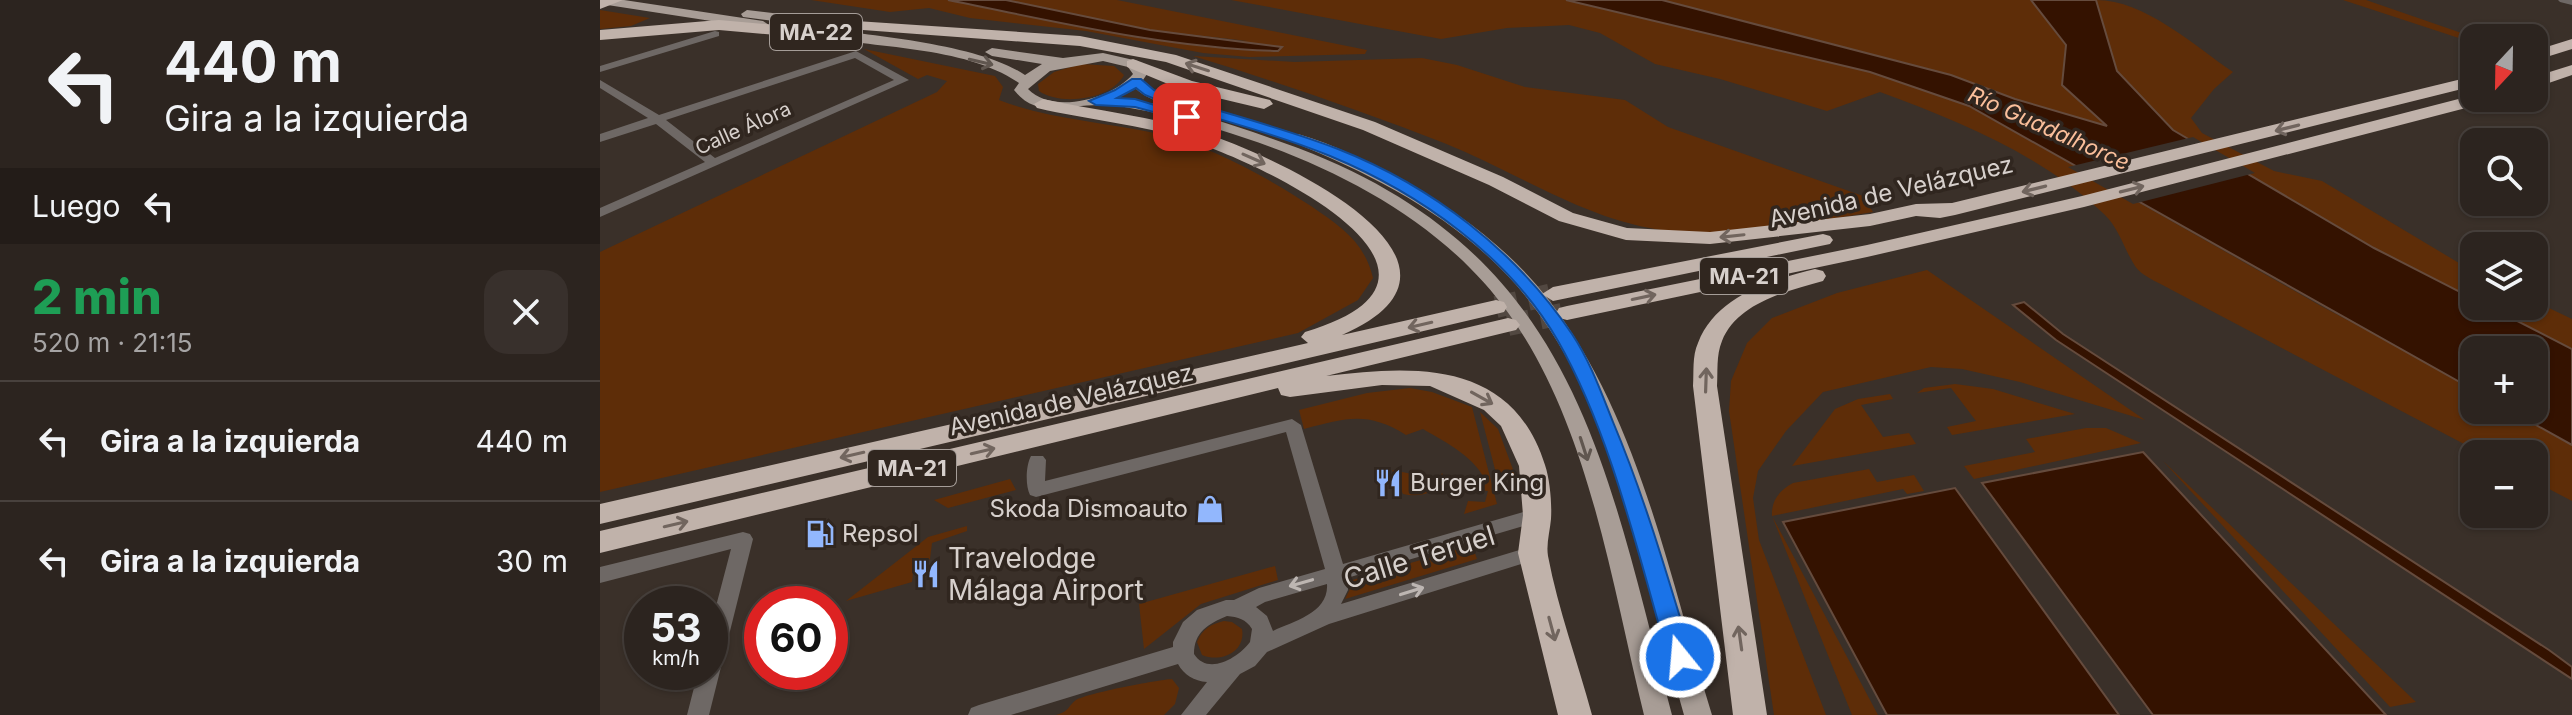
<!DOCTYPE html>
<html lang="es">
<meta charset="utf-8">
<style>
:root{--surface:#2c241f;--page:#38302c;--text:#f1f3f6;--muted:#a6a4a4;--line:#48413d}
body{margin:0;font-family:Inter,sans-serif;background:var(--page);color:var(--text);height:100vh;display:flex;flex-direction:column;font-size:30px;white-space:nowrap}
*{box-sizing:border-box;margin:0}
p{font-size:26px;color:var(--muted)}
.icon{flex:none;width:44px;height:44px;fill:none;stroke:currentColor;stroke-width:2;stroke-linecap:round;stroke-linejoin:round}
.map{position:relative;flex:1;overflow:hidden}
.details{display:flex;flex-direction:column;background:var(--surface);width:600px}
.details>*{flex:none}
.banner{background:#2c241f;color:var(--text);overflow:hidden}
.needle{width:52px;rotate:202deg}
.tools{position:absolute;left:1860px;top:24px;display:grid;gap:16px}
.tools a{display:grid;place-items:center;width:88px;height:88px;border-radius:16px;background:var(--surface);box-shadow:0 2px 6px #0004,0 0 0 2px var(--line);font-size:40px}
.speed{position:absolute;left:24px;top:586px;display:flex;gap:16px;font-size:40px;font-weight:700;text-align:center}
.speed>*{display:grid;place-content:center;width:104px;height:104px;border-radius:50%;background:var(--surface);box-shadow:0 2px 6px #0004,0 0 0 2px var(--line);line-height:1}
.speed small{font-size:20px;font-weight:400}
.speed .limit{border:12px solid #d22;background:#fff;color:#111}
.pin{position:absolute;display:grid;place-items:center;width:68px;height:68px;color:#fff;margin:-34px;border-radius:16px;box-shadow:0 4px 12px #0006}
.me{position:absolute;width:88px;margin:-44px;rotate:343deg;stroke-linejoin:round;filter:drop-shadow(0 0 6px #0008)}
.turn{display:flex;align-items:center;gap:28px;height:168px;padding:0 32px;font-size:36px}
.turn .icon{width:104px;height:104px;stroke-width:2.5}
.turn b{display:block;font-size:56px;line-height:68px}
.then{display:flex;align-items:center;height:76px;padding:0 32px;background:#0003;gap:16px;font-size:30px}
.round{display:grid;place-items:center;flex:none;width:84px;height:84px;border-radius:24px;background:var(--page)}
.head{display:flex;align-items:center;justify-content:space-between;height:136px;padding:0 32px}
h1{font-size:48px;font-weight:800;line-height:60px;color:#1e9e55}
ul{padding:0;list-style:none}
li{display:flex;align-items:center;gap:24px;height:120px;padding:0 32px;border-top:2px solid var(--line)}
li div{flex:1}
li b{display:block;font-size:30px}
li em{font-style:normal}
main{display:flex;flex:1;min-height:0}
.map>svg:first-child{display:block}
.green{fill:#5e2d08}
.water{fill:#341200;stroke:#654b3d;stroke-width:2}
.pier{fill:#3a3029}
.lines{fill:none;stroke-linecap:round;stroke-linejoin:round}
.motorway-tunnel{stroke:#524841;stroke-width:22;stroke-dasharray:22 11;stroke-linecap:butt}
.minor{fill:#6e6865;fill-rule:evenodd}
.primary{fill:#a89d96;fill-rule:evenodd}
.motorway{fill:#c0b2aa;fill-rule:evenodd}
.oneway{stroke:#60564f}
.oneway2{stroke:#71655e}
.oneway3{stroke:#bdb6b2}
.route{fill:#1a73e8;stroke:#114b97;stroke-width:2}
.labels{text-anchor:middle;stroke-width:7;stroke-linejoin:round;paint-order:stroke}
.far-street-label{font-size:20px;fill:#d7d0cc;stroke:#30261f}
.shield{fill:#30261f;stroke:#a59d98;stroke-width:2}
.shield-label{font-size:22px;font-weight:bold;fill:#d7d0cc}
.far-water-label{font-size:22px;font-style:italic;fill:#fabf9b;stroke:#30261f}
.street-label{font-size:24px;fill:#d7d0cc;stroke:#30261f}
.poi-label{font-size:24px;fill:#d7d0cc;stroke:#30261f;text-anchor:start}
.near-street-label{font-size:28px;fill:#d7d0cc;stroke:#30261f}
.near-poi-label{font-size:28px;fill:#d7d0cc;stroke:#30261f;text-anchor:start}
</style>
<main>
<section class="details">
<div class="banner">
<div class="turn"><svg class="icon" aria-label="left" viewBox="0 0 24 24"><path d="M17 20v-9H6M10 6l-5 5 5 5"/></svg><div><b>440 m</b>Gira a la izquierda</div></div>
<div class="then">Luego<svg class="icon" aria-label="left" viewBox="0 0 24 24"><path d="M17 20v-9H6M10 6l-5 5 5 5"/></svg></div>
</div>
<div class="head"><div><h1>2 min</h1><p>520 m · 21:15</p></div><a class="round"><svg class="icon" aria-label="close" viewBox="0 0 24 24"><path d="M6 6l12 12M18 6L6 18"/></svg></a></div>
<ul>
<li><svg class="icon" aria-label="left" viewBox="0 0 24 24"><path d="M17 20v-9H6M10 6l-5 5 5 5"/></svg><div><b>Gira a la izquierda</b></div><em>440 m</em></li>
<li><svg class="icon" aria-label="left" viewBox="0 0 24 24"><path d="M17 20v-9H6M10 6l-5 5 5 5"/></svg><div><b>Gira a la izquierda</b></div><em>30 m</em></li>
</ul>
</section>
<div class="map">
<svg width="1972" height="715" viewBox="0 0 1972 715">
<rect width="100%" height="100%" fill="#3a3029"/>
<!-- green -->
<path class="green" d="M 211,0 L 348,0 L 539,38 L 648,41 L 550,30 L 406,0 L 517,0 L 767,50 L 765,54 L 649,57 L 603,53 L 486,31 L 370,18 L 329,8 L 290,12 Z
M 631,0 L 966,0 L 1270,72 L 1369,106 L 1721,306 L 1874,387 L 1874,410 L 1917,410 L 1972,439 L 1972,501 L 1934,481 L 1934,454 L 1883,454 L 1570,289 C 1560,283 1541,276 1535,266 C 1524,249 1519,228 1504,214 C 1442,155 1359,121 1280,92 L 1227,111 L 1120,79 L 1055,64 L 1000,33 L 969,25 L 907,28 L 841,39 Z
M 1062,0 L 1431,0 L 1466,45 L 1510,127 L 1415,99 L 1351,75 Z
M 1496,0 C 1545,0 1593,45 1633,72 L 1614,89 L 1591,118 L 1602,133 L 1674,171 L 1722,181 L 1874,272 L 1874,299 L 1774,248 L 1573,130 L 1517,71 Z
M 1743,0 L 1766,0 L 1876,38 L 1874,43 Z
M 0,10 L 50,18 L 31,26 L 0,29 Z
M 264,49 L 395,76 L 403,87 L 399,100 C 448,119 504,122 555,133 C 611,146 663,175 711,206 C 741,227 764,241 773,278 L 758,300 L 698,333 L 0,492 L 0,252 L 337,92 L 347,81 L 327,75 L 318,79 Z
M 593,56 L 695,62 L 822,58 L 857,65 L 925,87 L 1025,100 L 1068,127 L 1263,196 L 1273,212 C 1212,222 1130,238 1069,231 C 988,222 919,173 844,143 C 762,111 678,82 593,56 Z
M 481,64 L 514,66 L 524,75 C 511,100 460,106 439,91 L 438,84 L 454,72 Z
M 1327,270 L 1545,420 L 1420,382 L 1362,369 L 1331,367 L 1223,392 L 1186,431 L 1158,471 L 1153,498 L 1159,540 L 1226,715 L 1174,715 L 1129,411 L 1131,381 L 1147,343 L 1172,318 L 1237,293 Z
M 1934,301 L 1972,319 L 1972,349 L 1888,306 L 1934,306 Z
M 1355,384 L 1393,389 L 1475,414 L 1352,435 L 1347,427 L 1376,421 L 1351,388 L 1317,393 L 1324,388 Z
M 810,388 L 832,392 L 872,407 L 897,504 L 864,514 L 868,501 L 885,502 L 888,491 L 872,489 L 887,484 C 876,457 847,443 823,429 L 806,435 C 767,411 747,418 704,429 L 699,410 L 767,393 Z
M 1290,394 L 1293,399 L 1261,405 L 1283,437 L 1309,433 L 1316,444 L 1192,466 L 1235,409 L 1258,399 Z
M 880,412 L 898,429 L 915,475 L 897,477 Z
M 1486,428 L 1506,428 L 1541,443 L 1374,479 L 1364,466 L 1435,452 L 1426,439 Z
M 1563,461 L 1816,702 L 1790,707 Z
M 1269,469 L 1277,482 L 1314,475 L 1324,491 L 1307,494 L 1303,489 L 1172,516 L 1278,715 L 1252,715 L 1172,516 C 1171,500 1180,490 1193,483 Z
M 792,470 L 812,474 L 825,482 L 824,485 L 835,487 L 842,473 L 845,478 C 838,493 819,498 803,494 Z
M 410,479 L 416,490 L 348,508 L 334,500 Z
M 367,526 L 367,531 L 332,543 L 330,559 L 314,564 L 312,582 L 246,601 L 328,537 Z
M 872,545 L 877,559 L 745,599 L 750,589 L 749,581 Z
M 675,566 L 678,580 L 601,604 L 544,649 L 539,604 Z
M 624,621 L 632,622 L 642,629 C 646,652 621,663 602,655 L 597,642 C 602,629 611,624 624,621 Z
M 572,679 L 579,688 L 575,704 L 564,715 L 456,715 C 470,711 467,707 476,700 C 488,693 557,680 572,679 Z"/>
<!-- water -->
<path class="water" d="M 348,0 L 406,0 L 550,30 L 682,47 L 678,51 C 566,48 458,22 348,0 Z
M 966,0 L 1062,0 L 1351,75 L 1415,99 L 1507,126 L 1462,85 L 1466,45 L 1431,0 L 1496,0 L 1517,71 L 1573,130 L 1774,248 L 1874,299 L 1874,306 L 1888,306 L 1972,349 L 1972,445 L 1909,410 L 1934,410 L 1934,350 L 1874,350 L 1874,390 L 1369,106 L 1270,72 Z
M 1424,302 L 1463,334 L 1949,650 L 1972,667 L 1972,679 L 1456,340 L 1413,305 Z
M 1543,452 L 1786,715 L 1553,715 L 1382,483 Z
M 1355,488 L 1519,715 L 1287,715 L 1183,522 Z"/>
<!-- pier -->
<path class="pier" d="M 1593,137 L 1655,173 L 1533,204 L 1468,167 Z"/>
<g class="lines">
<!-- motorway-tunnel -->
<path class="motorway-tunnel" d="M 896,307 L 953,294
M 908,325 L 967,313"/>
<!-- minor -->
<path class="minor" d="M 1958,0 L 1972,0 L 1972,5 L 1960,2 Z
M 115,31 L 119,32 L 119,36 L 0,72 L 0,66 Z
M 256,51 L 309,80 L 0,217 L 0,208 L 105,162 L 56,124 L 0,142 L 0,134 L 48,118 L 0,88 L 0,80 L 59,115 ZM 255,58 L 294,80 L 115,158 L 66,120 Z
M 692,419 L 701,425 L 743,564 L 937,508 L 944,510 L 946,515 L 944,520 L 747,578 L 748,590 L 741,604 L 933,546 L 940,548 L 943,553 L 940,558 L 729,624 L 667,652 L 655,666 L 640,674 L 606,715 L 581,715 L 607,682 C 594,681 584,675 578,664 L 411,715 L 368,715 L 371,708 L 379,705 L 573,647 L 573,642 L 583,622 L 597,610 L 626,600 L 634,600 L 659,588 L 725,569 L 686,432 L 436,497 L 430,495 C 425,485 426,465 431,456 L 443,456 L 446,460 L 445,481 ZM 727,584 C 729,613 694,621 673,631 L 667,616 L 656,607 L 665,602 ZM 627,616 C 638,617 646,619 652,629 L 650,642 C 638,658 608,676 594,654 C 594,632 608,624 627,616 Z
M 143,532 L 150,534 L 153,539 L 109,715 L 87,715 L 98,672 L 110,672 L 110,629 L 131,549 L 0,583 L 0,567 Z"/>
<!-- primary -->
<path class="primary" d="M 0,0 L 24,0 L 163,21 L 169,25 L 163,29 L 1,4 Z
M 147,10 L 231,20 L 237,24 L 231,28 L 143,17 L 141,14 Z
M 214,28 C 270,35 379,44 425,75 L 442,64 L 392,56 L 385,52 L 392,48 L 463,58 L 503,53 L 538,61 L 547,74 L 543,80 L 554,90 L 579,100 L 577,103 C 562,105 546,98 535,88 L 517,98 C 579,105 639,127 698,148 C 976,254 1004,459 1072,715 L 1044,715 C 1012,585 989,425 909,314 C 831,204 691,145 564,115 C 543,110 520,105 498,105 C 467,105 437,119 414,90 L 419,83 C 364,45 274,49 210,35 L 208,32 ZM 503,61 L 528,67 L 533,74 C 512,99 453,115 428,89 L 450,71 Z
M 698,134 C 734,144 770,163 803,181 C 858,211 910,250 948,299 C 1039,417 1069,576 1112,715 L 1084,715 C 1043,572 1013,386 907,275 C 848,213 771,174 693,142 L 690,139 Z"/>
<!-- motorway -->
<path class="motorway" d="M 0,0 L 23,0 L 0,9 Z
M 119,20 L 235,30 L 243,35 L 235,40 L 119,30 L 0,40 L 0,30 Z
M 241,20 L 480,36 L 576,55 L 775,122 L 903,177 L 973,213 L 1027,228 L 1110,232 L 1270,214 L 1316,204 L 1352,203 L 1874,76 L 1874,86 L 1355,215 L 1340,218 L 1316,216 L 1270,226 L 1110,244 L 1026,240 L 959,221 L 889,185 L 763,130 L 566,62 L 480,46 L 236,28 L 233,25 Z
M 1972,39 L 1972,49 L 1934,61 L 1934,51 Z
M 533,59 L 592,81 L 670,100 L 673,104 L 664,109 L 580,89 L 527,67 L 527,61 Z
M 1972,65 L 1972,75 L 1934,88 L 1934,77 Z
M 1874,95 L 1874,98 L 1892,98 L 1889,102 L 1484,207 L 1267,257 L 967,320 L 959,318 L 956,313 L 959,308 L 967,306 L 1267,245 L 1482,196 Z
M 443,99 C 497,111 552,116 604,133 C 676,156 907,263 742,335 L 896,300 L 904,302 L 907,307 L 904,312 L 896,314 L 0,524 L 0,504 L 708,343 L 701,337 L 705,332 C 895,276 667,165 591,141 C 541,124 488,120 437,108 L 434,104 Z
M 1223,234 L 1230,236 L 1233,240 L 1230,244 L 953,301 L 942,294 L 953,287 Z
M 1215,269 L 1223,271 L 1226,276 L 1223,281 C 1187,291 1137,303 1122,341 C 1116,355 1118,372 1117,386 L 1167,715 L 1133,715 L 1093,386 C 1094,372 1092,356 1098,343 C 1116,296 1171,280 1215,269 Z
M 908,318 L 916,320 L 920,325 L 916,330 L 726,376 C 816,365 912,360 945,465 C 950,480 952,504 951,519 C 950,531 946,544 948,556 C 958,609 978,663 992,715 L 958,715 L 918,553 L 923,515 L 919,466 L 901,426 L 884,410 L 830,386 L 782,385 L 690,397 L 681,395 L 678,388 L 0,553 L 0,531 Z"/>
</g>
<!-- one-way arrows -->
<defs><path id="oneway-shaft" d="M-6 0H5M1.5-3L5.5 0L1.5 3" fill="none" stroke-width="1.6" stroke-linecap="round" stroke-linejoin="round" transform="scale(2)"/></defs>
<g class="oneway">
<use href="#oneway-shaft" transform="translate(381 62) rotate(13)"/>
<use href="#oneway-shaft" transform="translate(984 449) rotate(72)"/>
</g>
<g class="oneway2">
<use href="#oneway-shaft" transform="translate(597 67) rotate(-162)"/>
<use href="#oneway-shaft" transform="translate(1687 128) rotate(166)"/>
<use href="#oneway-shaft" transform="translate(654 159) rotate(24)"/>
<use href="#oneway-shaft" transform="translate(1434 189) rotate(166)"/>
<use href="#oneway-shaft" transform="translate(1532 189) rotate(-14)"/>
<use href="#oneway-shaft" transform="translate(1132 236) rotate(174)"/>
<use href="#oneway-shaft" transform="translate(1044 297) rotate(-12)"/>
<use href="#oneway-shaft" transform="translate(820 325) rotate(167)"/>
<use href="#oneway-shaft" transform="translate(1106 380) rotate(-88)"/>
<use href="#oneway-shaft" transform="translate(882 398) rotate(29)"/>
<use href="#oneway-shaft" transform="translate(383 451) rotate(-13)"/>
<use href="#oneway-shaft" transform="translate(252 455) rotate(167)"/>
<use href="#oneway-shaft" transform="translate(76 524) rotate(-13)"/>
<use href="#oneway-shaft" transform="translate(952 629) rotate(75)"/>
<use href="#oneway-shaft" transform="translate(1140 638) rotate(-98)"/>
</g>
<g class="oneway3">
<use href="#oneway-shaft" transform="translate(701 583) rotate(164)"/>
<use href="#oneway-shaft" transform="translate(812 591) rotate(-17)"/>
</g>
<!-- route -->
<path class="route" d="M 532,79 L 541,79 L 554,90 L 571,96 C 627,114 684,128 738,149 C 832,186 916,251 972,334 C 990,361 1001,392 1013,422 C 1045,498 1068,578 1092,657 L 1089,664 L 1080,667 L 1071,664 L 1068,657 C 1038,554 1011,434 958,341 C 909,256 819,193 730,156 C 676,134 617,119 562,102 L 545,95 L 536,88 L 517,98 L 535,99 L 594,117 L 587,121 L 535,107 L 496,105 L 489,101 L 515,90 Z"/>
<!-- icons -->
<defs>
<symbol id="restaurant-bare" viewBox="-9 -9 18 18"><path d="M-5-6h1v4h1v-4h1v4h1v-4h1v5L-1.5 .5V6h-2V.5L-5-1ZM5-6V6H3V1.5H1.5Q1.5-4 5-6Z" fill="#92b7fd" stroke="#30261f" stroke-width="2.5" paint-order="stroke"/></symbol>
<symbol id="shop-bare" viewBox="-9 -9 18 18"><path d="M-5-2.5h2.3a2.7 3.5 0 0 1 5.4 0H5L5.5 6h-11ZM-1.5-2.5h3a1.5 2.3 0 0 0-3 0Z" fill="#92b7fd" stroke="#30261f" stroke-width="2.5" paint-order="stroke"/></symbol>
<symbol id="fuel-bare" viewBox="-9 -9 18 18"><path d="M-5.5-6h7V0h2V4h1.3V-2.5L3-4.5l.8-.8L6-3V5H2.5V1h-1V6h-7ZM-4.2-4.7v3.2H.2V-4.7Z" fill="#92b7fd" stroke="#30261f" stroke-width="2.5" paint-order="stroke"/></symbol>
</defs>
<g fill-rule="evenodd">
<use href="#restaurant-bare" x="768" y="463" width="40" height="40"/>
<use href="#shop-bare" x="590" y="489" width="40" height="40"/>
<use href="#fuel-bare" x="200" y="514" width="40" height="40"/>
<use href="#restaurant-bare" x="306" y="554" width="40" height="40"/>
</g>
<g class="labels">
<!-- far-street labels -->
<g class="far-street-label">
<text transform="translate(143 128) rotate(-24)" y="7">Calle Álora</text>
</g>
<!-- shield labels -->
<g class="shield">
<rect x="170" y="14" width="92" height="36" rx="6"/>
<rect x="1100" y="258" width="88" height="36" rx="6"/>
<rect x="268" y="450" width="88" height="36" rx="6"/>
</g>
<g class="shield-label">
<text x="216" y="40">MA-22</text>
<text x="1144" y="284">MA-21</text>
<text x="312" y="476">MA-21</text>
</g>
<!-- far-water labels -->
<g class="far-water-label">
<text transform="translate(1449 128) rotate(24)" y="8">Río Guadalhorce</text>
</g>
<!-- street labels -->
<g class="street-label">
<text transform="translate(1291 192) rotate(-13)" y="8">Avenida de Velázquez</text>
<text transform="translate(471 400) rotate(-13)" y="8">Avenida de Velázquez</text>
</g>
<!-- poi labels -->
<g class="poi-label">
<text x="810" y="491">Burger King</text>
<text x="588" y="517" text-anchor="end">Skoda Dismoauto</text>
<text x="242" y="542">Repsol</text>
</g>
<!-- near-street labels -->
<g class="near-street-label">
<text transform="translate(819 557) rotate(-17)" y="10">Calle Teruel</text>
</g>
<!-- near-poi labels -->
<g class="near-poi-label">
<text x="348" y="568">Travelodge<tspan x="348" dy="32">Málaga Airport</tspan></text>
</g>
</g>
</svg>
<div class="tools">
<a><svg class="needle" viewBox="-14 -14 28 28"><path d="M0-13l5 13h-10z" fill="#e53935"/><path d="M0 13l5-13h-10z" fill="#a6a4a4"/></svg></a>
<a><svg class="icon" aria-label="search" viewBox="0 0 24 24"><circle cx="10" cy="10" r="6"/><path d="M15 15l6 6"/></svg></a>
<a><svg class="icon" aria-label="layers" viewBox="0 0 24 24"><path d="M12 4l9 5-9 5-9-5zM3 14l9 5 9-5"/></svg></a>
<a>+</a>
<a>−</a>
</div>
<div class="speed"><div>53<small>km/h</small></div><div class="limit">60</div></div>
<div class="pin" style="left:587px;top:117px;background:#d93025"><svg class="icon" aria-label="arrive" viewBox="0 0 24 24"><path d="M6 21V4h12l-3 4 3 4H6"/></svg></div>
<svg class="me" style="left:1080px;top:657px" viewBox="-20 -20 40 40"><circle r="17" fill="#1a73e8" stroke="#fff" stroke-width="3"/><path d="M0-11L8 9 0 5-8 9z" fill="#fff"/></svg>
</div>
</main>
